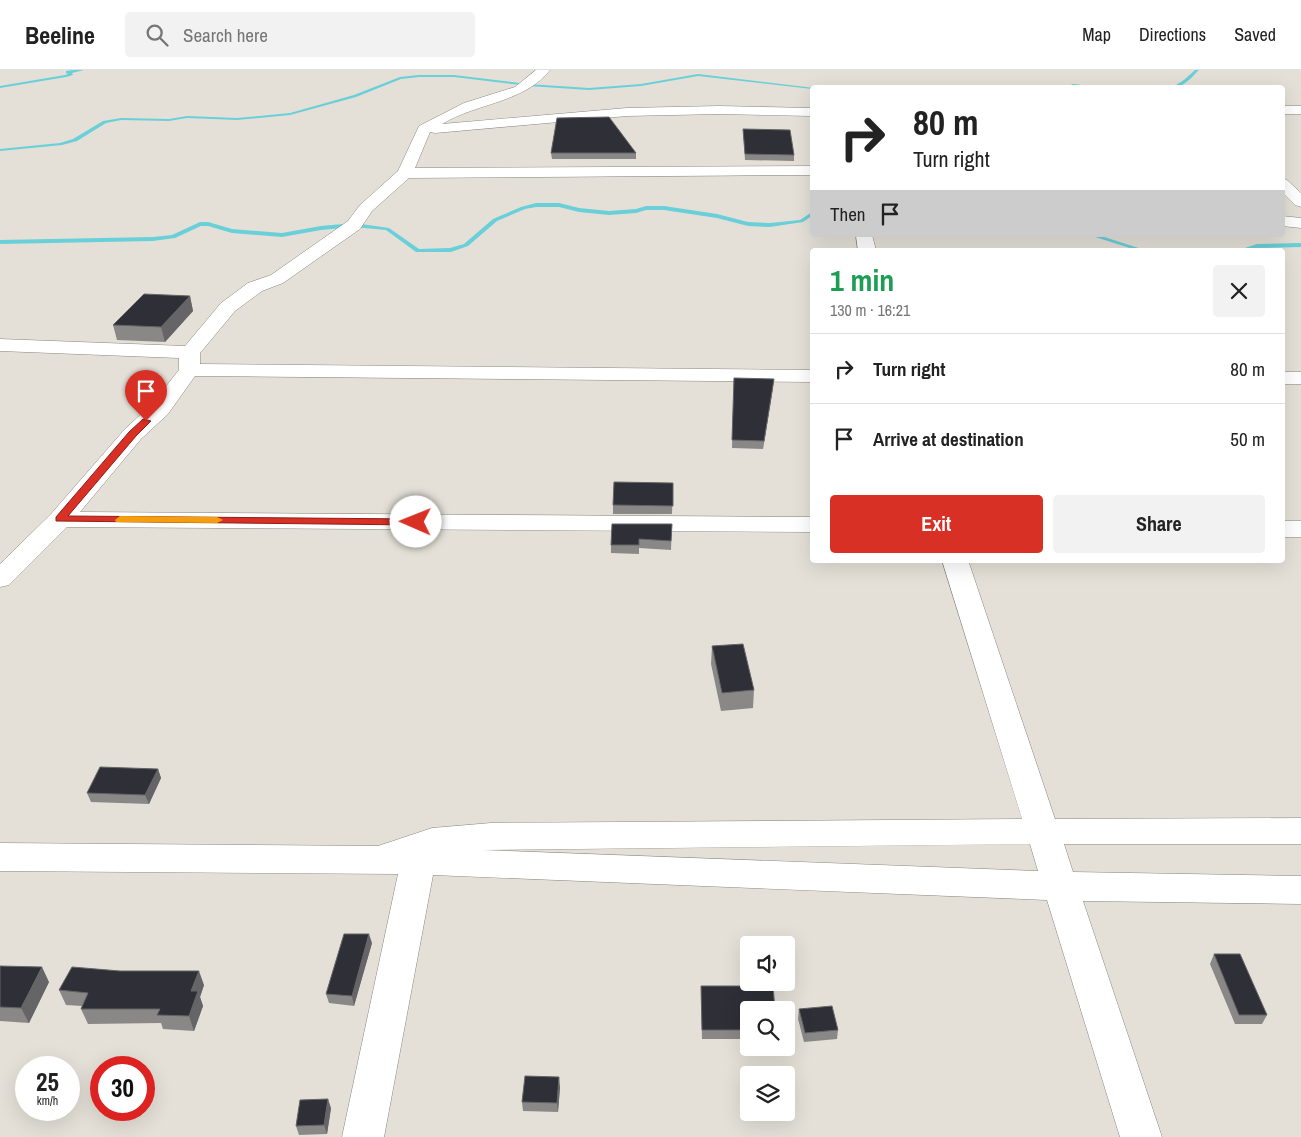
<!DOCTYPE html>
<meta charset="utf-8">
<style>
:root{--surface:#fff;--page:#f2f2f2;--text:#222;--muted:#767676;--line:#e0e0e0;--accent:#d93025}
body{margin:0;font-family:"Archivo Narrow",sans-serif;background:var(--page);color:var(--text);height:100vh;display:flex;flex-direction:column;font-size:19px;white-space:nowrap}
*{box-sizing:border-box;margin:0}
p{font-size:16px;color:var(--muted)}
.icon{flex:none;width:28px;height:28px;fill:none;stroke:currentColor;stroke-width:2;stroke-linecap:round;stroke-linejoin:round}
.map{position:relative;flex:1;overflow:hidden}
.drawer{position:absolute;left:810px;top:178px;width:475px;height:315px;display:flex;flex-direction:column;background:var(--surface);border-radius:5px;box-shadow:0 5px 20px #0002}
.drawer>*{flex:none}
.hud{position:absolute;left:810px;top:15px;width:475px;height:152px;border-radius:5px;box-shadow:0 5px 20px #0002;background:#fff;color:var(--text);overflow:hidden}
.controls{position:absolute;left:740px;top:866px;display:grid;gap:10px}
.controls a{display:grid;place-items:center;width:55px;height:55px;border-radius:5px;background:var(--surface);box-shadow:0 5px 20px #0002;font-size:25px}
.speed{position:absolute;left:15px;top:986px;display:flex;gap:10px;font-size:25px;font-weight:700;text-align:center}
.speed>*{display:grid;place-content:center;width:65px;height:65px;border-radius:50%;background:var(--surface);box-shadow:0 5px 20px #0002;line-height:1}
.speed small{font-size:12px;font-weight:400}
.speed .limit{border:8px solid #d22;background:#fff;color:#111}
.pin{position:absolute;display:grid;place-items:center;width:42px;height:42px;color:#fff;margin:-51px -21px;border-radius:50% 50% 50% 0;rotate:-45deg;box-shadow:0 0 5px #0007}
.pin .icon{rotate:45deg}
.me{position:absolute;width:55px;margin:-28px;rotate:271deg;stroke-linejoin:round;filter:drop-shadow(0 0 4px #0008)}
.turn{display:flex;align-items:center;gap:18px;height:105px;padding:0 20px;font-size:22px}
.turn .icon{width:65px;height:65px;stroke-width:2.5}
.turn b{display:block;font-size:35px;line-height:42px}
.then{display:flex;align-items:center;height:48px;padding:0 20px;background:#0003;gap:10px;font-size:19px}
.round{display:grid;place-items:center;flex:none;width:52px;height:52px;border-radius:5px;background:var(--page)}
.head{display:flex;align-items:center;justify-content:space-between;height:85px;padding:0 20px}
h1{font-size:30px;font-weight:700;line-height:38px;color:#1e9e55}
.action{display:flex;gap:10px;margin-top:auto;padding:10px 20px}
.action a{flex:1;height:58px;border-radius:5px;background:var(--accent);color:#fff;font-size:20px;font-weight:700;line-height:58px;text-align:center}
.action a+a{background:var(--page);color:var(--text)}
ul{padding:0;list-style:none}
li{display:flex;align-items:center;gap:15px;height:70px;padding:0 20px;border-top:1px solid var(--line)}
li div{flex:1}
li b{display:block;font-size:19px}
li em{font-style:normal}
header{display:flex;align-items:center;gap:30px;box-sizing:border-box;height:70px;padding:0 25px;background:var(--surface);border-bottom:1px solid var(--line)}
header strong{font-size:24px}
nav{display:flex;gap:28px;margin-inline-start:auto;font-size:18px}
.search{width:350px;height:45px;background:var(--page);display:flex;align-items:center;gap:12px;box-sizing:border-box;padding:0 18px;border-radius:5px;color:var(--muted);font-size:19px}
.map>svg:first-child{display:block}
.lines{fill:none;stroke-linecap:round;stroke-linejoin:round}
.stream{fill:#69cfd9;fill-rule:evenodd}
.minor-casing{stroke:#89867d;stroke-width:1}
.minor{fill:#fff;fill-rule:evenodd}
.wall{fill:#8a8887}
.shaded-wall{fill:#656567}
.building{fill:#2f3037;stroke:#656567}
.route{fill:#d93025;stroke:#8d1f18}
.slow{fill:#f59e0b}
</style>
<header>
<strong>Beeline</strong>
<div class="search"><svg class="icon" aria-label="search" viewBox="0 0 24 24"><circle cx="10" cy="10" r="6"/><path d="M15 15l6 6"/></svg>Search here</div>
<nav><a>Map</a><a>Directions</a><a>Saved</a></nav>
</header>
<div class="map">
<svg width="1301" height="1067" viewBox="0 0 1301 1067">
<rect width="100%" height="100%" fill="#e4e0d7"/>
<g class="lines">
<!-- stream -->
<path class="stream" d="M 73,0 L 84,0 L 72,3 L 73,5 L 66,7 L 0,18 L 0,16 L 65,5 L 68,4 L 66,3 L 66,1 Z
M 1195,0 L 1199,0 C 1191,8 1183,18 1171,18 L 1184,10 Z
M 698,4 L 814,18 L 812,19 L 698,6 L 641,16 L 589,20 L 528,16 L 454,7 L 419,7 L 401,9 L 356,27 L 290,45 L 237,50 L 187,48 L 169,51 L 121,50 L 106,53 L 77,71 L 62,75 L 0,81 L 0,79 L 60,73 L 73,69 L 103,51 L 121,48 L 169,49 L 187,46 L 237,48 L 290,43 L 354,25 L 400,7 L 419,5 L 454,5 L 528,14 L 589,18 L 641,14 Z
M 1073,14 L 1099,17 L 1101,18 L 1073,16 L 1063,18 Z
M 536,133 L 559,133 L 579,138 L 609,141 L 636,139 L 646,136 L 664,136 L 717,144 L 748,152 L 770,153 L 800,150 L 812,142 L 812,146 L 803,152 L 770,157 L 748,156 L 717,148 L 664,140 L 646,140 L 636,143 L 609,145 L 579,142 L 559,137 L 536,137 L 525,139 L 497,151 L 468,176 L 451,182 L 416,182 L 386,160 L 354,157 L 321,160 L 282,167 L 232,163 L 208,156 L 201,156 L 175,168 L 153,171 L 0,174 L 0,170 L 153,167 L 172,165 L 200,152 L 208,152 L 232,159 L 282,163 L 321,156 L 354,153 L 389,158 L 419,179 L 450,178 L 464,174 L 493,149 L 521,137 Z
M 1089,165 L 1098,165 L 1145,180 L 1136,180 Z
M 1301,173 L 1301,177 L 1257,178 L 1248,180 L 1239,180 L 1257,174 Z"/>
<defs>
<path id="minor" d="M 536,0 L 550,0 C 524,33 476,33 442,54 L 627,38 L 719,36 L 812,38 L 812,46 L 719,44 L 627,46 L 435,63 L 430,62 L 415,98 L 812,96 L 812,105 L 409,108 L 372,141 L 360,159 L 283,213 L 262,221 L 235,241 L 200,283 L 200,294 L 812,300 L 812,312 L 195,306 L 168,344 L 141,369 L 80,442 L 812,447 L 812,462 L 67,457 L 9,515 L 0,517 L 0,494 L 51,444 L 125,359 L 152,334 L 179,300 L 179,288 L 0,281 L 0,269 L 185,276 L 221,233 L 248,213 L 271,205 L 348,151 L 360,135 L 398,101 L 419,56 L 464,33 L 515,17 Z
M 1282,36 L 1301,36 L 1301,44 L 1282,44 Z
M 1282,108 L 1287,110 L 1301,123 L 1301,137 L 1295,135 L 1282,122 Z
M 1282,146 L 1301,148 L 1301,158 L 1282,156 Z
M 856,165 L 872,165 L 876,180 L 858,180 Z
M 1282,302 L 1301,302 L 1301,314 L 1282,314 Z
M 1282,451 L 1301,451 L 1301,467 L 1282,467 Z
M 942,490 L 968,490 L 1055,749 L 1301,748 L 1301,774 L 1064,774 L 1073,802 L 1301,806 L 1301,834 L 1083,831 L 1162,1067 L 1120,1067 L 1047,830 L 433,805 L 384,1067 L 342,1067 L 398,804 L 0,801 L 0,773 L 378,776 L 432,758 L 491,753 L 1022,749 ZM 1030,774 L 1038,801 L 483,780 Z"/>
</defs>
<!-- minor casing -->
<use href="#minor" class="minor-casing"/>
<!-- minor -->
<use href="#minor" class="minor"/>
</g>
<!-- wall -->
<path class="wall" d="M 743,59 L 794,85 L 794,91 L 745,90 Z
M 551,83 L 636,83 L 636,89 L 552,89 Z
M 190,226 L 193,241 L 165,272 L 117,270 L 113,255 Z
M 734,308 L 773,317 L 763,379 L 732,378 Z
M 673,413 L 672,444 L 613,444 L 613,435 Z
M 672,454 L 671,480 L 639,478 L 639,484 L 611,483 L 611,475 Z
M 712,576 L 754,620 L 753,638 L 721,641 L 711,594 Z
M 158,699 L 161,708 L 149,734 L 91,732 L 87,723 Z
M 372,873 L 354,936 L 329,933 L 326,924 Z
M 1214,884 L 1267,945 L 1262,954 L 1235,954 L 1210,894 Z
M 0,896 L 49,912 L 29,953 L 0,951 Z
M 204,915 L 200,927 L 203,936 L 194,961 L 163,959 L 161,953 L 88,954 L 81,939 L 82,936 L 66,935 L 59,920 Z
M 701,916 L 749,940 L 749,969 L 702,969 Z
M 799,939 L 838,960 L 837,969 L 804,972 L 798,949 Z
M 560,1017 L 558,1042 L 523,1041 L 522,1032 Z
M 331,1038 L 327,1064 L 299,1065 L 296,1056 Z"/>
<!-- shaded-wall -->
<path class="shaded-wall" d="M 190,226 L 193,241 L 165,272 L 161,257 Z
M 774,309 L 773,317 L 763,379 L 764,371 Z
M 158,699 L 161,708 L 149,734 L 145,725 Z
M 369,864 L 372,873 L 354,936 L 352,926 Z
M 42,897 L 49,912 L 29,953 L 21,938 Z
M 199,901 L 204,915 L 200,927 L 203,936 L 194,961 L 189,946 L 191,921 Z
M 559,1007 L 560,1017 L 558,1042 L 557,1033 Z
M 328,1029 L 331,1038 L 327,1064 L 324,1055 Z"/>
<!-- building -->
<path class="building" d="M 609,47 L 636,83 L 551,83 L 557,48 Z
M 743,59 L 790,60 L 794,85 L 745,84 Z
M 144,224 L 190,226 L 161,257 L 113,255 Z
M 734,308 L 774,309 L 764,371 L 732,370 Z
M 614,412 L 673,413 L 673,436 L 613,435 Z
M 612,454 L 672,454 L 671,471 L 639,469 L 639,475 L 611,475 Z
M 743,574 L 754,620 L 722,623 L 712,576 Z
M 100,697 L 158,699 L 145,725 L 87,723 Z
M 344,864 L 369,864 L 352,926 L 326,924 Z
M 1214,884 L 1240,884 L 1267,945 L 1239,945 Z
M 0,896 L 42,897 L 21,938 L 0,937 Z
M 72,897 L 120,901 L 199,901 L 191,921 L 198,921 L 189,946 L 157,945 L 160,939 L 81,939 L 88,923 L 59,920 Z
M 701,916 L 773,916 L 775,940 L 749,940 L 749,960 L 702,960 Z
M 832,936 L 838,960 L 805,963 L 799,939 Z
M 525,1006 L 559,1007 L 557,1033 L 522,1032 Z
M 328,1029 L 324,1055 L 296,1056 L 300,1030 Z"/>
<!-- route -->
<path class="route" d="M 143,349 L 151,351 L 136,366 L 68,446 L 416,449 L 421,452 L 416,455 L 56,451 L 56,447 L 129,362 Z"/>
<!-- slow -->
<path class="slow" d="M 120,446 L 217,447 L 223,450 L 217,453 L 116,452 L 115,450 Z"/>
</svg>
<div class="controls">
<a><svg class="icon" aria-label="sound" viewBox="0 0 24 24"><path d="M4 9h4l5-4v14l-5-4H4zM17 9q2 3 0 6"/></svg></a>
<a><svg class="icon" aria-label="search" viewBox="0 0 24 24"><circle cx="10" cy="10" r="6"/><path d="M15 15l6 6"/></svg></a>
<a><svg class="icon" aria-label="layers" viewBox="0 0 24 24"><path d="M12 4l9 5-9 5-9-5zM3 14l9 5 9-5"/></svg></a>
</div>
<div class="speed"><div>25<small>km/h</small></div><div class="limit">30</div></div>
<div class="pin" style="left:146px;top:351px;background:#d93025"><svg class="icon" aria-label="arrive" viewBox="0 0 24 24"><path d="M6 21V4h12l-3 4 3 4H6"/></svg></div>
<svg class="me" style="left:416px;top:452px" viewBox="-20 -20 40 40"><circle r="19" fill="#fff"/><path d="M0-13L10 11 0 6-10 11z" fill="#d93025"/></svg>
<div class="hud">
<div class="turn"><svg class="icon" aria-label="right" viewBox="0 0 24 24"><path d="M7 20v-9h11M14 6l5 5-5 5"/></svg><div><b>80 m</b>Turn right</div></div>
<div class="then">Then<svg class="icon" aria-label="arrive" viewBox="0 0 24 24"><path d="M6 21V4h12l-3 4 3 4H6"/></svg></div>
</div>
<section class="drawer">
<div class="head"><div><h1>1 min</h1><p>130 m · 16:21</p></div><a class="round"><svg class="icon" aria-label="close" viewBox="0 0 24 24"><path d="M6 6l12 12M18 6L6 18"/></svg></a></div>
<ul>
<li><svg class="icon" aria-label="right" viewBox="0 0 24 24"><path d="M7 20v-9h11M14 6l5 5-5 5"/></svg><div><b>Turn right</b></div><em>80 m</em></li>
<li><svg class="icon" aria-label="arrive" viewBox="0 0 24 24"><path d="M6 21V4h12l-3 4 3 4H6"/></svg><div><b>Arrive at destination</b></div><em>50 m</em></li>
</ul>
<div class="action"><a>Exit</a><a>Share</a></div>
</section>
</div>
